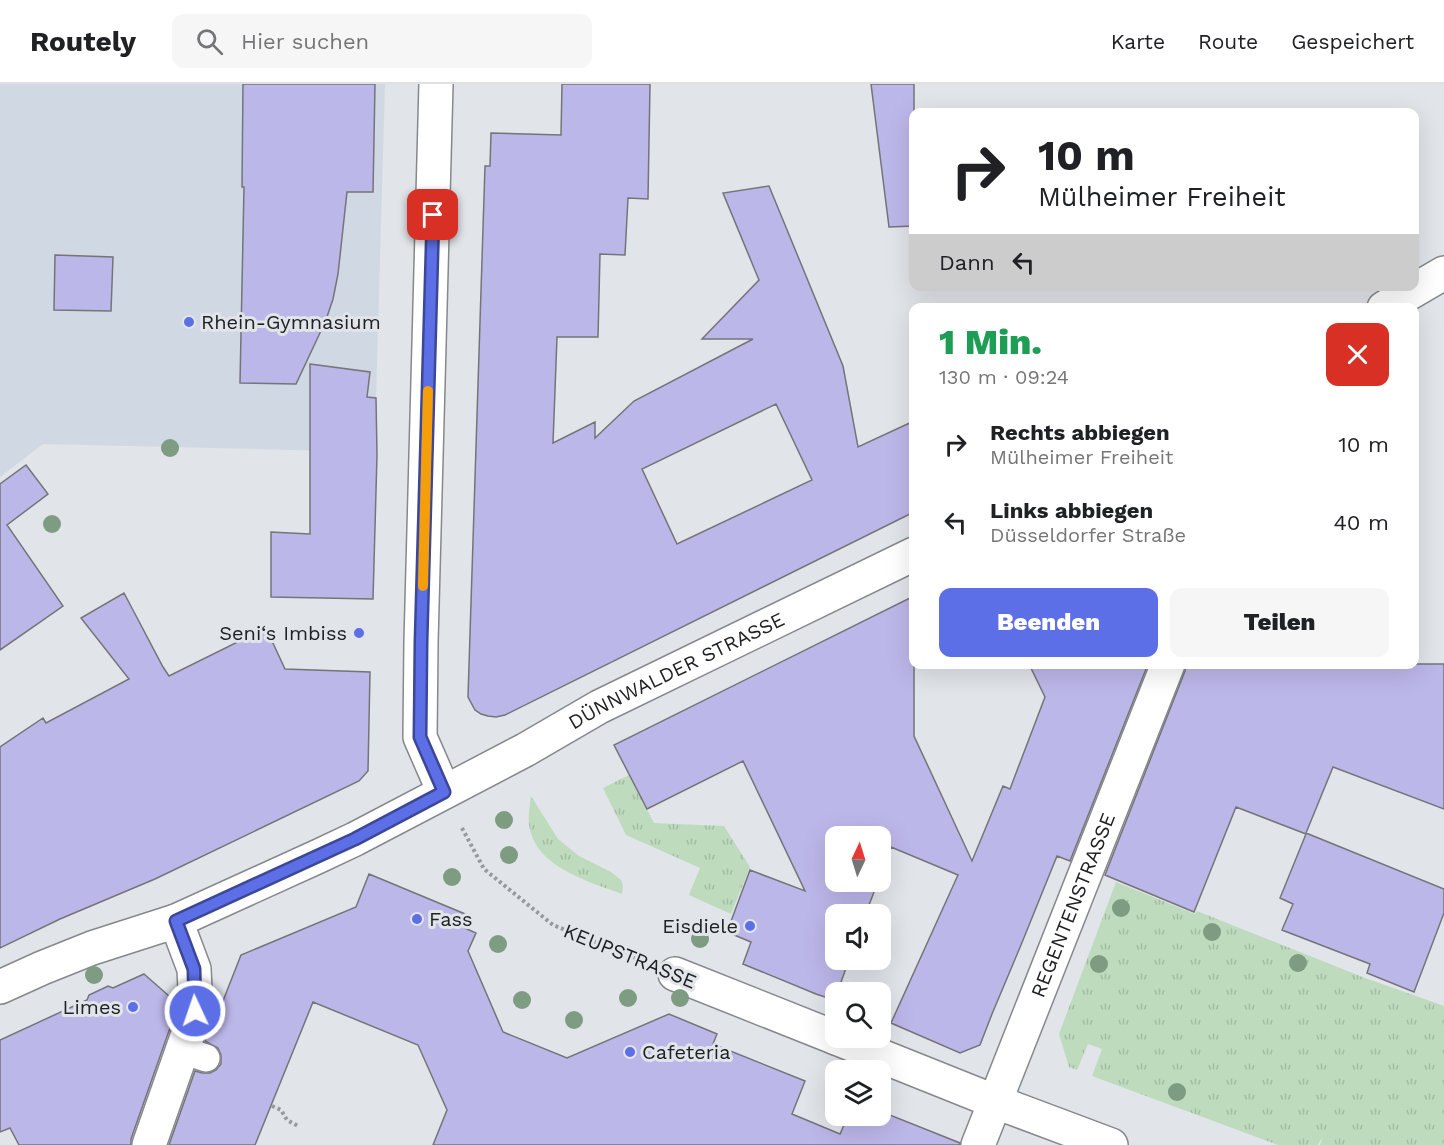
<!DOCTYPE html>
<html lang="de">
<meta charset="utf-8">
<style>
:root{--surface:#fff;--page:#f6f6f6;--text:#202124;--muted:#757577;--line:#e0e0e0;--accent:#5c6fe6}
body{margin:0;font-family:"Work Sans",sans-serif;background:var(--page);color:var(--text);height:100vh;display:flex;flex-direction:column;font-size:22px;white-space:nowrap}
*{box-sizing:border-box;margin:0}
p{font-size:20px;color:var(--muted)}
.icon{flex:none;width:33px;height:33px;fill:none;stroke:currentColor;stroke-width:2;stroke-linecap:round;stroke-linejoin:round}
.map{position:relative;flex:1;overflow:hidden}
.sheet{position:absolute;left:909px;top:219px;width:510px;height:366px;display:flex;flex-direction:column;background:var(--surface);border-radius:12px;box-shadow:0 6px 24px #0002}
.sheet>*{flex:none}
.banner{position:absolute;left:909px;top:24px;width:510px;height:183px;border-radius:12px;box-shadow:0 6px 24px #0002;background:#fff;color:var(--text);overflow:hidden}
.needle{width:39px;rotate:4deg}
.buttons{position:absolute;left:825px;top:742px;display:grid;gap:12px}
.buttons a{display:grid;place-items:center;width:66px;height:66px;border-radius:12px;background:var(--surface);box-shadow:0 6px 24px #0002;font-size:30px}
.pin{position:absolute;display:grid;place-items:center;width:51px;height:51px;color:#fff;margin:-26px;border-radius:12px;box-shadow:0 3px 9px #0006}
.me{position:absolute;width:66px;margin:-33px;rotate:357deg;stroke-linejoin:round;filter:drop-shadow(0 0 4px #0008)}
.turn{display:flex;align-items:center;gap:21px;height:126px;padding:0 30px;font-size:27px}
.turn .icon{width:78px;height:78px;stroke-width:2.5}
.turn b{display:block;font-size:42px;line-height:51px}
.then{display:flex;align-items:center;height:57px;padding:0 30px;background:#0003;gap:12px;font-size:22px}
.round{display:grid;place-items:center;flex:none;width:63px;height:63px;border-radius:12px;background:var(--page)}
.head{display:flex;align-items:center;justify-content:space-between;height:102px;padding:0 30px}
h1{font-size:36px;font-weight:800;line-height:45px;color:#1e9e55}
.action{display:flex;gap:12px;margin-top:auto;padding:12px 30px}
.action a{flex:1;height:69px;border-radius:12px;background:var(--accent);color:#fff;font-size:24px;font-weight:800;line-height:69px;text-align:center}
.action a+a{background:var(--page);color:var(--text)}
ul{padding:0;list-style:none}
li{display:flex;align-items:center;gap:18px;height:78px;padding:0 30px}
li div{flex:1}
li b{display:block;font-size:22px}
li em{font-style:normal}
header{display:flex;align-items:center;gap:36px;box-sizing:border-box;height:84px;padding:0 30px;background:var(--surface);border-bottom:2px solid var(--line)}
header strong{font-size:28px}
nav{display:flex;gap:33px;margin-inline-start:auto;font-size:21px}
.search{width:420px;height:54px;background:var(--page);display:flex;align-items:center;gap:15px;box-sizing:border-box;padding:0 21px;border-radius:12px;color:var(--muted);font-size:22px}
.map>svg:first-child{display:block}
.built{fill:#d0d8e3}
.grass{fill:url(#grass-tufts)}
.building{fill:#bcb7e9;stroke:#747479;stroke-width:1.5;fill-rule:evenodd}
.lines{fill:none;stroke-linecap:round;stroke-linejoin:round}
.lane-casing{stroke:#85888c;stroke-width:30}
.street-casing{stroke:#85888c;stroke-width:36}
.secondary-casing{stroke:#85888c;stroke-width:36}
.path{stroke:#979a9d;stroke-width:4;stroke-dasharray:3 3;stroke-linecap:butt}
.lane{stroke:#fff;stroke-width:27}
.street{stroke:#fff;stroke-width:33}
.secondary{stroke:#fff;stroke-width:33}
.tree{fill:#7d9c82}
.route-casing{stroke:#3c4896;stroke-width:15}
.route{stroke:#5c6fe6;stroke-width:10}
.slow{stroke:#f59e0b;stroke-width:10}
.poi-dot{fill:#5c6fe6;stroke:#e1e4e9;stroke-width:2}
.labels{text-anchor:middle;stroke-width:6;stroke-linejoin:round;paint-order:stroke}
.poi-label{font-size:20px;fill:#202123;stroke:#e1e4e9;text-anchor:start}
.street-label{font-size:20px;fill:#202123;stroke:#e1e4e9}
</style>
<header>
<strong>Routely</strong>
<div class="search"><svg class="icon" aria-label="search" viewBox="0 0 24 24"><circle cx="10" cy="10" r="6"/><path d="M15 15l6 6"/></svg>Hier suchen</div>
<nav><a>Karte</a><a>Route</a><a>Gespeichert</a></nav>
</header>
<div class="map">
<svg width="1444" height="1061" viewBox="0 0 1444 1061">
<defs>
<pattern id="grass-tufts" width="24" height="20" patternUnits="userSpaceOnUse" patternTransform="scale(1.5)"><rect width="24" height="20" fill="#bedbbe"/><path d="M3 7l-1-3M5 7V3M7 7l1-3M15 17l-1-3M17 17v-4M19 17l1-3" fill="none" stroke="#a3bca3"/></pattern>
</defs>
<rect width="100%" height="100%" fill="#e1e4e9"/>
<!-- built -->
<path class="built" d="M 0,0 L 385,0 L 376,314 L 376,368 L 43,360 L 0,393 Z"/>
<!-- grass -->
<path class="grass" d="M 629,691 L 654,739 L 724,742 L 750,783 L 731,830 L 689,811 L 700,784 L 626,751 L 603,704 Z
M 531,712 L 558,755 L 579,772 L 611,788 L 621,796 L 623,802 L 622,810 C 588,797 534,783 529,740 C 528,731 530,721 531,712 Z
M 1116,798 L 1195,830 L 1197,827 L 1365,894 L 1444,922 L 1444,1061 L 1320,1061 L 1323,1052 L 1318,1061 L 1278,1061 L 1092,992 L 1102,965 L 1088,960 L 1077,986 L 1069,983 L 1059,950 Z"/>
<!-- building -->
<path class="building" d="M 243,0 L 375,0 L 373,108 L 347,108 L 338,190 L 333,215 L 326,236 L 296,300 L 240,299 L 244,103 L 242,103 Z
M 562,0 L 650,0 L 648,115 L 628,114 L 625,171 L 600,170 L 598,253 L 557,253 L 553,359 L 595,338 L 595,354 L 634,317 L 753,255 L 702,255 L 759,196 L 723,109 L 769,102 L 843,282 L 858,363 L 914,337 L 914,428 L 505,631 L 496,633 L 488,632 L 481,630 L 475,626 L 468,613 L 485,82 L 490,82 L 491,49 L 561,51 ZM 776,320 L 812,396 L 677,460 L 642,385 Z
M 871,0 L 914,0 L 914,142 L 889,143 Z
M 55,171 L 113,173 L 111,227 L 54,226 Z
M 310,280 L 370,288 L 367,313 L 376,314 L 377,371 L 373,515 L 271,513 L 271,448 L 310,450 Z
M 26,381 L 48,410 L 7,441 L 63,522 L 0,566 L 0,400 Z
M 124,509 L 163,583 L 169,592 L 266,544 L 285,585 L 370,588 L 368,687 L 359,697 L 155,795 L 60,835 L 0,864 L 0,663 L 43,634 L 46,639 L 129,595 L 81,534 Z
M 914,512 L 914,652 L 972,777 L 1003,702 L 1010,705 L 1045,613 L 1029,580 L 1148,580 L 1070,777 L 1057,772 L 1021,861 L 992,930 L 980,961 L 960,969 L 891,939 L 958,791 L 891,763 L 880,790 L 880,753 L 836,753 L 836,798 L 878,798 L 865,831 L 836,831 L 836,876 L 849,876 L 837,909 L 836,909 L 834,916 L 816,910 L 743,880 L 751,858 L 727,848 L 750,786 L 805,807 L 743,677 L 647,725 L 614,661 Z
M 1186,580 L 1444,580 L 1444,725 L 1333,683 L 1306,749 L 1444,805 L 1444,829 L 1414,908 L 1367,889 L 1370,880 L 1282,846 L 1293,820 L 1280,814 L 1306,750 L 1236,723 L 1194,828 L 1105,791 L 1185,587 Z
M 369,790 L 470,832 L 465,844 L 476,849 L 468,867 L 503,948 L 567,974 L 669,930 L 717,950 L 713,960 L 805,997 L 792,1030 L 840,1050 L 848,1032 L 880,1032 L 880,1027 L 960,1059 L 959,1061 L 433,1061 L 447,1026 L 418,961 L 313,918 L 255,1061 L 169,1061 L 195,987 L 202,989 L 210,989 L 216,986 L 221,980 L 221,971 L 218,964 L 205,957 L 208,948 L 210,950 L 241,871 L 356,823 Z
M 144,890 L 177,919 L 177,924 L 131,1055 L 131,1061 L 19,1061 L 10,1044 L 0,1048 L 0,956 L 87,916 L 89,911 L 108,902 L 113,904 Z"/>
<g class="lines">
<defs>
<path id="lane" d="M 182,966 L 206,974"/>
<g id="street">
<path d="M 675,890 L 836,954"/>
<path d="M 836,954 L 996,1018 L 1111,1061"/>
<path d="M 149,1061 L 196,927 L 194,885 L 176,837"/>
<path id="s1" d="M 978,1061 L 1168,580"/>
</g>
<g id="secondary">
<path d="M 436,0 L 421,558 L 420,653 L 444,708"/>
<path d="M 1384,224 L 1444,189"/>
<path id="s2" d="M 0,903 L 42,884 L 92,864 L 176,837 L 319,772 L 355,755 L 525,666 L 599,623 L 914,470"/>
</g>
</defs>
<!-- lane casing -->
<use href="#lane" class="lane-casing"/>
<!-- street casing -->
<use href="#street" class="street-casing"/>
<!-- secondary casing -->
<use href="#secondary" class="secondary-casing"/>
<!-- path -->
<path class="path" d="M 462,744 L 484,785 L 553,841 L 638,875
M 272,1022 L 281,1026 L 287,1036 L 298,1042"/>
<!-- lane -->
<use href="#lane" class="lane"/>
<!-- street -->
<use href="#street" class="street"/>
<!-- secondary -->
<use href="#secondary" class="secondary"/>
</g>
<!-- trees -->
<g class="tree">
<circle cx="170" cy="364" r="9"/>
<circle cx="52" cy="440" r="9"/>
<circle cx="504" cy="736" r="9"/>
<circle cx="509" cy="771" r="9"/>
<circle cx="452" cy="793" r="9"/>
<circle cx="1121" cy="824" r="9"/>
<circle cx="1212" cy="848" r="9"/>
<circle cx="700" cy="855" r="9"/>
<circle cx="498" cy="860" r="9"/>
<circle cx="1298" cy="879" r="9"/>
<circle cx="1099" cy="880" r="9"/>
<circle cx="94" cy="891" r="9"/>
<circle cx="628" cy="914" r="9"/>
<circle cx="680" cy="914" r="9"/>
<circle cx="522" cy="916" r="9"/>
<circle cx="574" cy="936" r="9"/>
<circle cx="1177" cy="1008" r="9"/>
</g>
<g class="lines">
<defs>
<path id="route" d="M 195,927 L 194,885 L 176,837 L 355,755 L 444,708 L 420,653 L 421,558 L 433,131"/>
</defs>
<!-- route casing -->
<use href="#route" class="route-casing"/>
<!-- route -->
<use href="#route" class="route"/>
<!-- slow -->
<path class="slow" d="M 423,502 L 428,307"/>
</g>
<!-- markers -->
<g class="poi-dot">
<circle cx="189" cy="238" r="6"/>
<circle cx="359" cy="549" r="6"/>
<circle cx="417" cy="835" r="6"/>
<circle cx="750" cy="842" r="6"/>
<circle cx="133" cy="923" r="6"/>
<circle cx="630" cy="968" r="6"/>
</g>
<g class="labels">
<!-- poi labels -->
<g class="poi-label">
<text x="201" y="245">Rhein-Gymnasium</text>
<text x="347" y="556" text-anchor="end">Seni‘s Imbiss</text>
<text x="429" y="842">Fass</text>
<text x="738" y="849" text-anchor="end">Eisdiele</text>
<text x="121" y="930" text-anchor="end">Limes</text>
<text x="642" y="975">Cafeteria</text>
</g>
<!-- street labels -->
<g class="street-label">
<text dy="7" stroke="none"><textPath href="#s2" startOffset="748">DÜNNWALDER STRASSE</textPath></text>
<text dy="7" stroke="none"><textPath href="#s1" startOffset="258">REGENTENSTRASSE</textPath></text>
<text transform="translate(630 872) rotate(22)" y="7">KEUPSTRASSE</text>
</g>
</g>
</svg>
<div class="buttons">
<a><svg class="needle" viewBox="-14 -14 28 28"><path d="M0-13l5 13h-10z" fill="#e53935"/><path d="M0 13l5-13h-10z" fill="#757577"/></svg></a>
<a><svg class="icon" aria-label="sound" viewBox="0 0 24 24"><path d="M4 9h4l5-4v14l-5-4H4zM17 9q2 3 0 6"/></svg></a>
<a><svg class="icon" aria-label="search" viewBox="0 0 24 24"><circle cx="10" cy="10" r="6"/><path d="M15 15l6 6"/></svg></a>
<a><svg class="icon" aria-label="layers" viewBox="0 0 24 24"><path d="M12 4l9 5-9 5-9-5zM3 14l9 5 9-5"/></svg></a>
</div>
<div class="pin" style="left:433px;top:131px;background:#d93025"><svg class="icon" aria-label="arrive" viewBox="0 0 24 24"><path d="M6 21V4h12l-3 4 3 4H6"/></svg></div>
<svg class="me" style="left:195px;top:927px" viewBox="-20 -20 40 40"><circle r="17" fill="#5c6fe6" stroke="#fff" stroke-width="3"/><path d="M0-11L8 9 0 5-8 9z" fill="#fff"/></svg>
<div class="banner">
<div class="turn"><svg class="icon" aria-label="right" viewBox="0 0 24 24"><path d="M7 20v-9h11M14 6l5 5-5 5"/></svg><div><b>10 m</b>Mülheimer Freiheit</div></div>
<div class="then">Dann<svg class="icon" aria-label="left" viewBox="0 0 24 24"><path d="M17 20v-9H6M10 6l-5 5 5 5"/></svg></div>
</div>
<section class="sheet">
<div class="head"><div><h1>1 Min.</h1><p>130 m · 09:24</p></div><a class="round" style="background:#d93025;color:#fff"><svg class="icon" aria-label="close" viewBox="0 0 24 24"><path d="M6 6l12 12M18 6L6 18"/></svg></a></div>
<ul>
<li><svg class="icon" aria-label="right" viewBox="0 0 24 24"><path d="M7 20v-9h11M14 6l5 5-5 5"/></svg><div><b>Rechts abbiegen</b><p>Mülheimer Freiheit</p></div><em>10 m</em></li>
<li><svg class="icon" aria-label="left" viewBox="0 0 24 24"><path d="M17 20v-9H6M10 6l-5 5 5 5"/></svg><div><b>Links abbiegen</b><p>Düsseldorfer Straße</p></div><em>40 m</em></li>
</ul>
<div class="action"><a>Beenden</a><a>Teilen</a></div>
</section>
</div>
